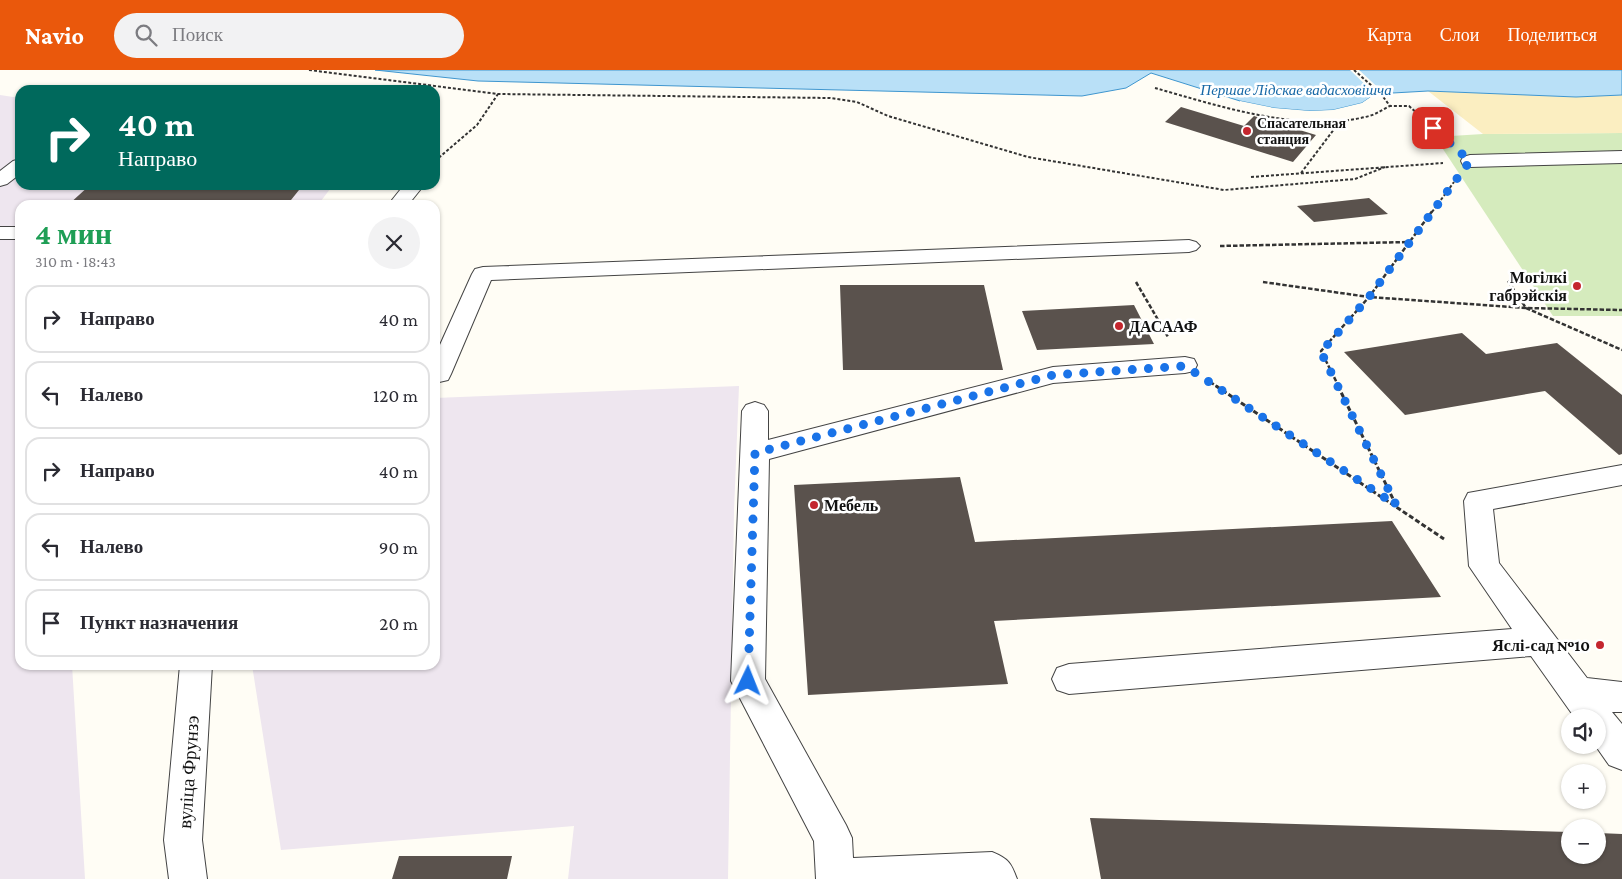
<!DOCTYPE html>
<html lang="ru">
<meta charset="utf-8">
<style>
:root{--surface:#fff;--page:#f2f2f3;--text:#2b2b33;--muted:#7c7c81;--line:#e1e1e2;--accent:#ea580c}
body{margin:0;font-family:"Crimson Pro",serif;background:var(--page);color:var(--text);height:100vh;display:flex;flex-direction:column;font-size:19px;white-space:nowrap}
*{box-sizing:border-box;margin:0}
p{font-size:16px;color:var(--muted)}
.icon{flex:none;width:28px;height:28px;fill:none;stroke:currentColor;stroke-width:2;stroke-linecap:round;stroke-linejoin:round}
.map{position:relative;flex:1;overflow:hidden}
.details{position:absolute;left:15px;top:130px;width:425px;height:470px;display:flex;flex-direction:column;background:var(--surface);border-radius:15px;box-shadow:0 1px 4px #0004}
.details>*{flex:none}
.banner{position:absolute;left:15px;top:15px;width:425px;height:105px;border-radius:15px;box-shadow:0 1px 4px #0004;background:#00695c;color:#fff;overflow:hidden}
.buttons{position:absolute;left:1561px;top:639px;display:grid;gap:10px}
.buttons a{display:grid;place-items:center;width:45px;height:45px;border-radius:50%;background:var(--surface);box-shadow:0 1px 4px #0004;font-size:25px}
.pin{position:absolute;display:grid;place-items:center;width:42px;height:42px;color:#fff;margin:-21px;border-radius:10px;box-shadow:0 2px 8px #0006}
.me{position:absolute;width:55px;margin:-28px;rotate:2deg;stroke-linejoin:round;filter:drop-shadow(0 0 4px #0008)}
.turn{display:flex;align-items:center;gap:18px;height:105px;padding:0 20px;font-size:22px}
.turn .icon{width:65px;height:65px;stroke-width:2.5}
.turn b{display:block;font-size:35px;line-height:42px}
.round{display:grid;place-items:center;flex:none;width:52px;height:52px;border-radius:26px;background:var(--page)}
.summary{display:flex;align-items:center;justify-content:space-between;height:85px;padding:0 20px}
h1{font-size:30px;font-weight:700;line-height:38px;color:#1e9e55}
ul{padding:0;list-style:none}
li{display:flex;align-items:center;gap:15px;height:68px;margin:0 10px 8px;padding:0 10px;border:2px solid var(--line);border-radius:15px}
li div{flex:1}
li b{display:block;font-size:19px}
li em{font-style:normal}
header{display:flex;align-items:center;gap:30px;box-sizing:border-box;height:70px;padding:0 25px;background:var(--accent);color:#fff}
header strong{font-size:24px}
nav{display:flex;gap:28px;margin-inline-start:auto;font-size:18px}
.search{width:350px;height:45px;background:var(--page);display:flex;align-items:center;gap:12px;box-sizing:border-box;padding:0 18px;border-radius:28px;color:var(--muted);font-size:19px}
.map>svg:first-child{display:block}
.industrial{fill:#eee6ef}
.green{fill:#d5ebbd}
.sand{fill:#fbeec1}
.water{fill:#b9e0f7;stroke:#3f96cf}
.pier{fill:#fffdf5}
.building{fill:#5a524d}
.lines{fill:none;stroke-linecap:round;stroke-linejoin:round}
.minor-casing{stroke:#444;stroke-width:2}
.path-far2{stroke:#333;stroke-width:2;stroke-dasharray:3 2;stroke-linecap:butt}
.path-far1{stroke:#333;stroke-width:2.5;stroke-dasharray:4.5 2;stroke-linecap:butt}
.path{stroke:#333;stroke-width:3;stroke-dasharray:5 2.5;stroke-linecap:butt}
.minor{fill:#fff;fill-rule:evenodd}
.route{stroke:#1a73e8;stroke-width:9;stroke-dasharray:0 16.2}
.poi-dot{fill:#c4262e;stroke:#fff;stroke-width:2}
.labels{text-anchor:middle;stroke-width:5;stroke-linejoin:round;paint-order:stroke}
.far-poi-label{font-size:14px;font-weight:bold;fill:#111;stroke:#fff;text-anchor:start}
.far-water-label{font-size:15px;font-style:italic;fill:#1768a6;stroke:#fff}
.poi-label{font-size:16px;font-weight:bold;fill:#111;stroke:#fff;text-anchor:end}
.near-street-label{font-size:19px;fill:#111;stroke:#fff}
</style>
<header>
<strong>Navio</strong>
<div class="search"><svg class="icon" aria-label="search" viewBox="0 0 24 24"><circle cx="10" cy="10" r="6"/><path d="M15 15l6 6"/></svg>Поиск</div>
<nav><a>Карта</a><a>Слои</a><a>Поделиться</a></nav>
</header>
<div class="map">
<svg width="1622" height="809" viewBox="0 0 1622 809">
<rect width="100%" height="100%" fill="#fffdf5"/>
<!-- industrial -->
<path class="industrial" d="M 0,25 L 20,28 L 20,115 L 333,115 L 318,135 L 20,135 L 20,595 L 72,595 L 85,809 L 0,809 Z
M 739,316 L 734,441 L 728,809 L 568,809 L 574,756 L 281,780 L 252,595 L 435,595 L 435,328 Z"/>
<!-- green -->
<path class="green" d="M 1622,63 L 1622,246 L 1553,246 L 1435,67 L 1483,64 Z"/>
<!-- sand -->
<path class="sand" d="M 1428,21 L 1576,27 L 1622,25 L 1622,63 L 1483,64 Z"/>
<!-- water -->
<path class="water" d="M 375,0 L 1622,0 L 1622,25 L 1576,27 L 1428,21 L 1375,24 L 1362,33 L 1333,40 L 1310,41 L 1274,38 L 1240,31 L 1151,3 L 1126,18 L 1082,26 L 478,11 Z"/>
<!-- pier -->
<path class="pier" d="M 1350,0 L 1359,0 L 1384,23 L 1382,26 L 1376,26 L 1363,36 L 1333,42 L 1310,43 L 1273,40 L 1240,33 L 1240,31 L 1274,38 L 1310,41 L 1333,40 L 1362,33 L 1375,24 Z"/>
<!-- building -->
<path class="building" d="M 1181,37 L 1244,56 L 1254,46 L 1316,65 L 1293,92 L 1165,52 Z
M 90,115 L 303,115 L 287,135 L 68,135 Z
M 1369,128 L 1388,144 L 1314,152 L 1297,136 Z
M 840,215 L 984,215 L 1003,300 L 843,300 Z
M 1134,235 L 1154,274 L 1037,280 L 1022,241 Z
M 1462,263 L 1486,284 L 1557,273 L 1622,325 L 1622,384 L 1619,385 L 1545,321 L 1405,345 L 1344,282 Z
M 960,407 L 975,472 L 1392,451 L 1441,527 L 994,551 L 1008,614 L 808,625 L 794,415 Z
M 1090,748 L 1570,762 L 1570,785 L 1598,785 L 1598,763 L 1622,764 L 1622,809 L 1101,809 Z
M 399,786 L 512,786 L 507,809 L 392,809 Z"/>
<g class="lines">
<defs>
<path id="minor" d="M 1622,81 L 1622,93 L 1470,97 L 1463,95 L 1461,91 L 1463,87 L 1470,85 Z
M 20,89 L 20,104 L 7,114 L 0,116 L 0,101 L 13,91 Z
M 404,115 L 424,115 L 408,135 L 388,135 Z
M 0,157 L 20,157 L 20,169 L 0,169 Z
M 1189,170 L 1196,172 L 1200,176 L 1196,180 L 1189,182 L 491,210 L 451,304 L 448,310 L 435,313 L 435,286 L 472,204 L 475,199 L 483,197 Z
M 1185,287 L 1194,289 L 1197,295 L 1194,301 L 1185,303 L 1053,313 L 769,389 L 765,609 L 846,755 L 852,768 L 853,788 L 992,782 C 1009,789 1011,793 1017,809 L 816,809 L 814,771 L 731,611 L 742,341 L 746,335 L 755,332 L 764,335 L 768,341 L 768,370 L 1053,297 Z
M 1622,395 L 1622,415 L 1493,439 L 1499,493 L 1587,608 L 1622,612 L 1622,642 L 1612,642 L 1622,654 L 1622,700 L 1609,695 L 1595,675 L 1598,675 L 1598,648 L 1575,648 L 1531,586 L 1069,624 L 1057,620 L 1052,609 L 1057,598 L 1069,594 L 1512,559 L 1469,496 L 1464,431 L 1468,423 Z
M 180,595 L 212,595 L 202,770 L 207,809 L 169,809 L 164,770 Z"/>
</defs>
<!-- minor casing -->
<use href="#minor" class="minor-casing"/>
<!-- path-far2 -->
<path class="path-far2" d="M 309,0 L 498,24 L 830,28 L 857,32 L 888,46 L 1028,87 L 1224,120 L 1355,109 L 1385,97
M 1354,0 L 1381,24 L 1390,36 L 1409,36 L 1449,72
M 1155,18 C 1219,36 1303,64 1369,46 C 1377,44 1383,39 1390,36
M 435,91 L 477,55 L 498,24
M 1301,103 L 1341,50
M 1251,107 L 1443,93
M 1432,142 L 1454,112"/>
<!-- path-far1 -->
<path class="path-far1" d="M 1220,176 L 1409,172
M 1508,211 L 1526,238 L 1622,280
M 1136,212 L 1168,267
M 1263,212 L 1369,227 L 1526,238 L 1622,240
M 1210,312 L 1218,317
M 1339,317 L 1321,281 L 1369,227 L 1433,140"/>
<!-- path -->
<path class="path" d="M 1216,316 L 1444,469
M 1338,316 L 1396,435"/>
<!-- minor -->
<use href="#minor" class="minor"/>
</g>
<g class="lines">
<!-- route -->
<path class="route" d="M 748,611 L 755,383 L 1053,305 L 1185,296 L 1396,435 L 1321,282 L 1369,227 L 1470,91 L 1433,58"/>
</g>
<!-- markers -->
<g class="poi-dot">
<circle cx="1247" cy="61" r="5"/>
<circle cx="1577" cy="216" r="5"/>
<circle cx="1119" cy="256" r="5"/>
<circle cx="814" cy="435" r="5"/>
<circle cx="1600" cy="575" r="5"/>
</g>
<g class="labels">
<!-- far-poi labels -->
<g class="far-poi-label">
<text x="1257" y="58">Спасательная<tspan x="1257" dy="16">станция</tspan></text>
</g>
<!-- far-water labels -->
<g class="far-water-label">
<text x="1296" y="25">Першае Лідскае вадасховішча</text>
</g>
<!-- poi labels -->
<g class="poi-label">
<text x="1567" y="213">Могілкі<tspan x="1567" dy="18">габрэйскія</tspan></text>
<text x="1129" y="262" text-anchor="start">ДАСААФ</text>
<text x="824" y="441" text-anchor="start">Мебель</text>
<text x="1590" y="581">Яслі-сад №10</text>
</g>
<!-- near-street labels -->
<g class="near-street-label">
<text transform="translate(188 702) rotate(-86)" y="7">вуліца Фрунзэ</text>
</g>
</g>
</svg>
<div class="buttons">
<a><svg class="icon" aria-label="sound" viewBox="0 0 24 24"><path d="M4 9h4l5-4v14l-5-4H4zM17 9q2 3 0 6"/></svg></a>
<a>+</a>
<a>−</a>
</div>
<div class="pin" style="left:1433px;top:58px;background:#d93025"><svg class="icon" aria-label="arrive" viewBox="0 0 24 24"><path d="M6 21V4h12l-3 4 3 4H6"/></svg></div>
<svg class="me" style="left:748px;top:611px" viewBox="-20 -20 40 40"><path d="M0-17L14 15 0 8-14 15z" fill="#1a73e8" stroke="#fff" stroke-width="4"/></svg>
<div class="banner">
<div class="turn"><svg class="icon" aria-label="right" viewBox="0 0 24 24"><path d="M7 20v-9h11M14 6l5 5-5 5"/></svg><div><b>40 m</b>Направо</div></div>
</div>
<section class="details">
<div class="summary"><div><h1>4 мин</h1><p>310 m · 18:43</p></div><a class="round"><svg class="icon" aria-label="close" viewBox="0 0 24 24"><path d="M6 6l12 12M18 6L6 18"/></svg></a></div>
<ul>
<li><svg class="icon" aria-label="right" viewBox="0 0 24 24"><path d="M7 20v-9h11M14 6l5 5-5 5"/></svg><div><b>Направо</b></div><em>40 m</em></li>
<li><svg class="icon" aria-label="left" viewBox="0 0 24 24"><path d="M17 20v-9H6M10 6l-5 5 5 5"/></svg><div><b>Налево</b></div><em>120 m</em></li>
<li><svg class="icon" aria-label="right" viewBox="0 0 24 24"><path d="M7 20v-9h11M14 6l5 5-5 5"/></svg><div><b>Направо</b></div><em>40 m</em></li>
<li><svg class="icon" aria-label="left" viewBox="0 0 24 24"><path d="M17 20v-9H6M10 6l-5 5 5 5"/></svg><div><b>Налево</b></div><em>90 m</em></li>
<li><svg class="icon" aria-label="arrive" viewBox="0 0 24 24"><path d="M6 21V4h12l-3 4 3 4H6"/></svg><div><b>Пункт назначения</b></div><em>20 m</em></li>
</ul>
</section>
</div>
